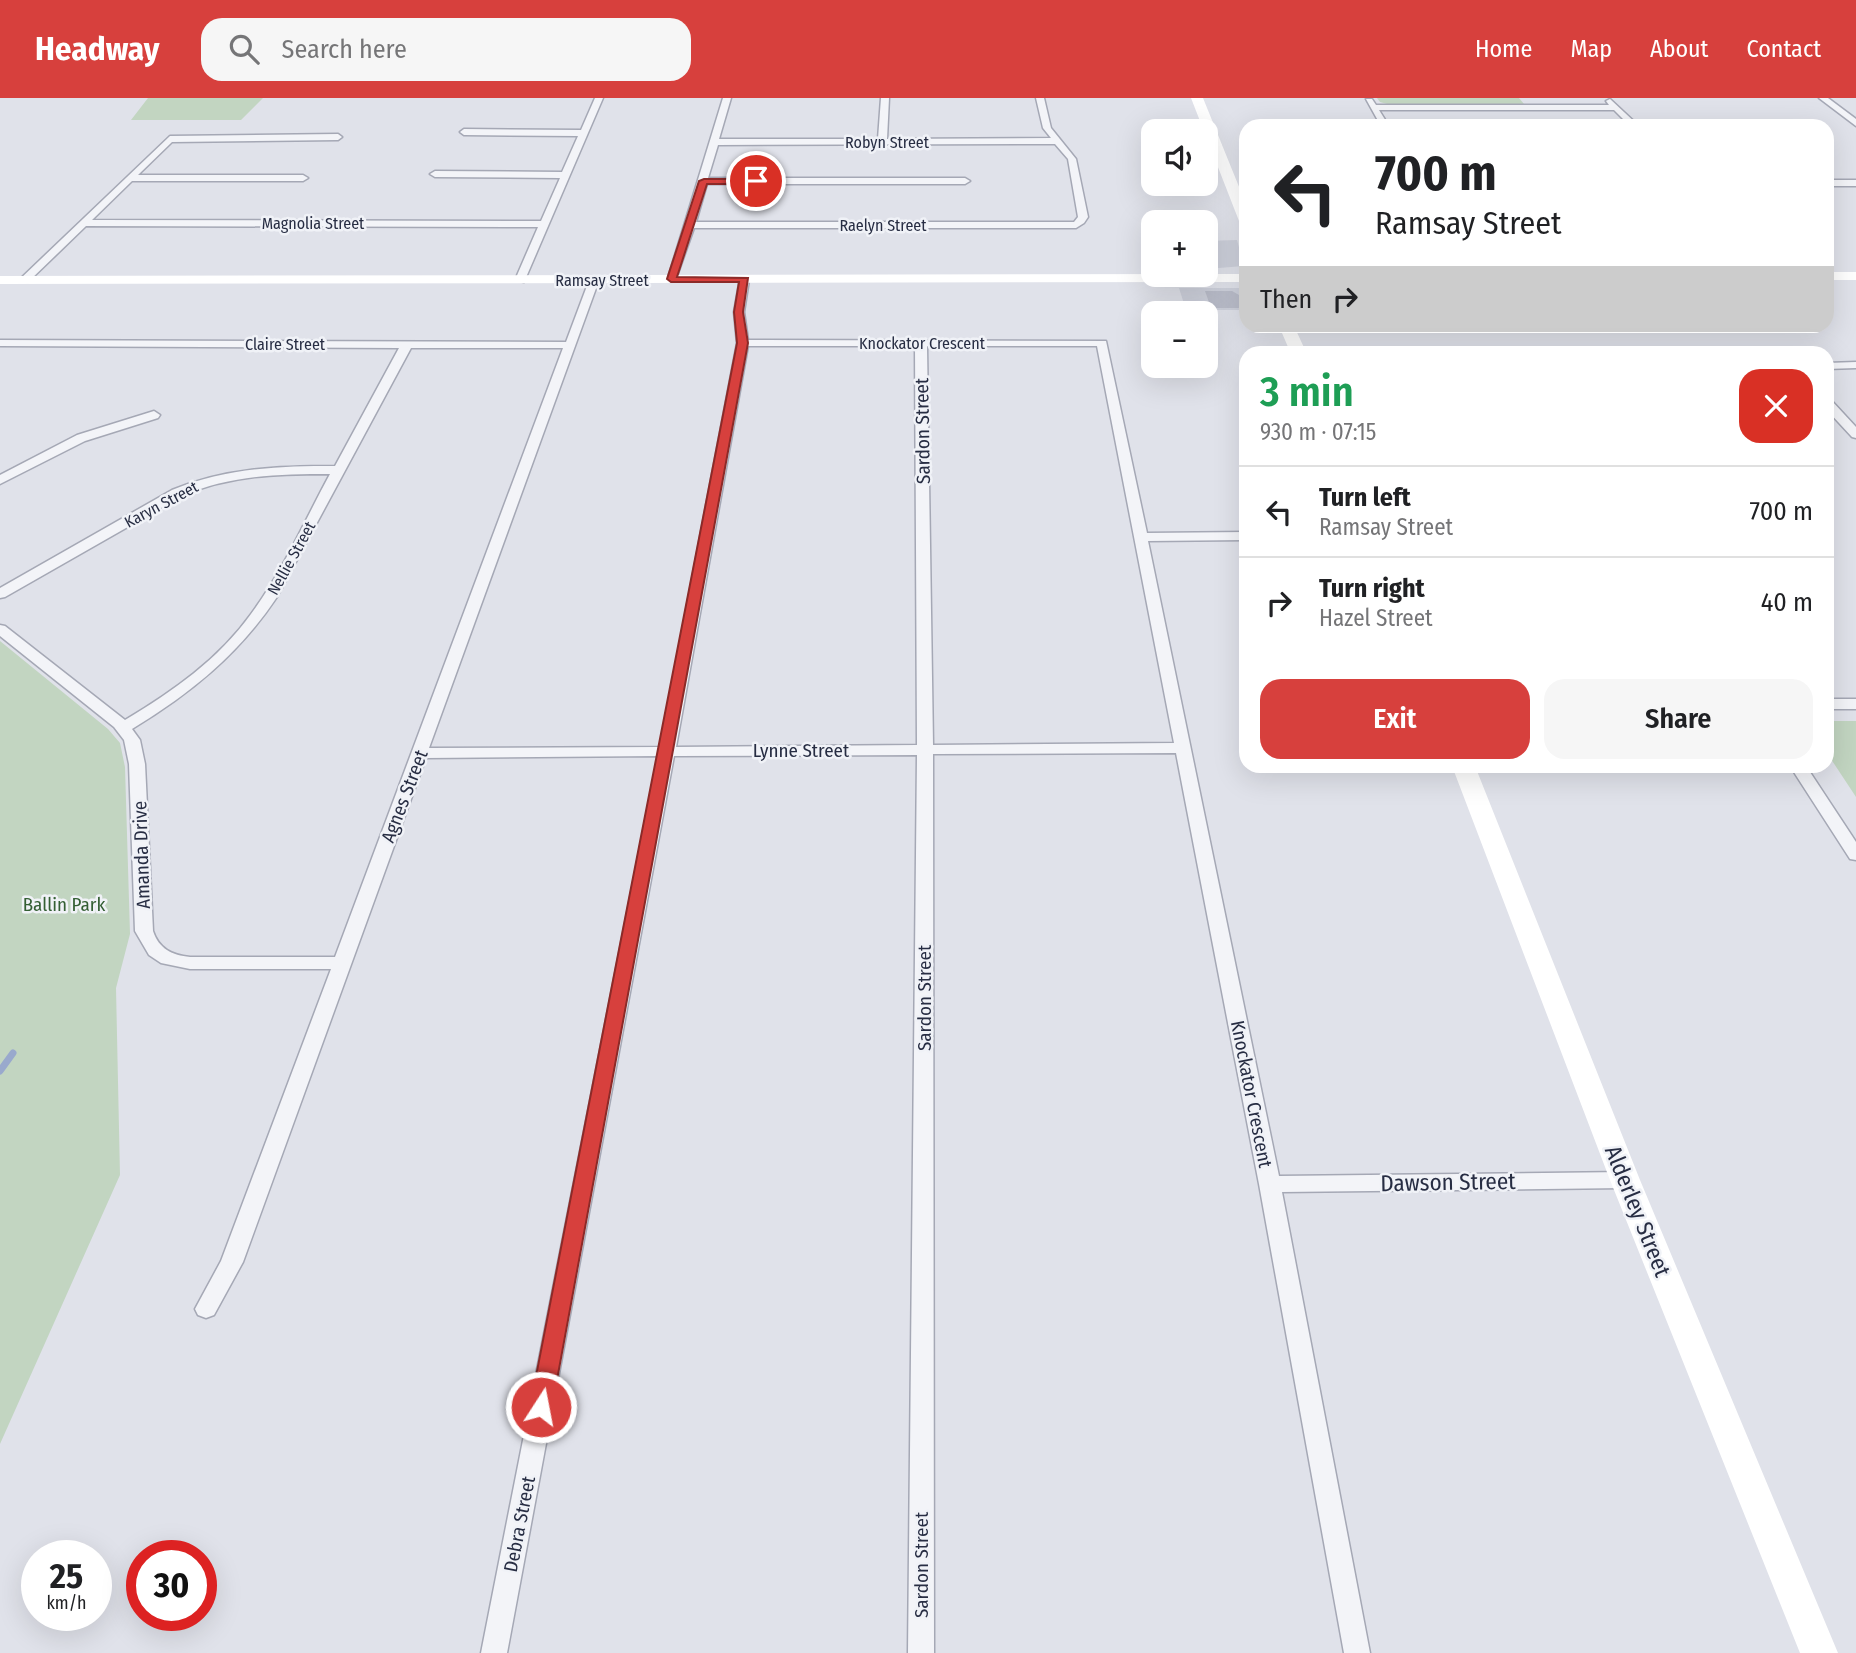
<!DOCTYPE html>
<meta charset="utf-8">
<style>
:root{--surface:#fff;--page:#f6f6f6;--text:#202124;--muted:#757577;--line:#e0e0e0;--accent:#d7403d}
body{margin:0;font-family:"Fira Sans Condensed",sans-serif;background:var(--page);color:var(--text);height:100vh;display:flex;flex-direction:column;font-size:26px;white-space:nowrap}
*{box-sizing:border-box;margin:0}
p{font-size:23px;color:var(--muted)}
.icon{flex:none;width:38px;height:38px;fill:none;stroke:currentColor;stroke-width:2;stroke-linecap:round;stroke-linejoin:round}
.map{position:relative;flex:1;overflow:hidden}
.side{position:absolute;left:1239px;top:248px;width:595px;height:427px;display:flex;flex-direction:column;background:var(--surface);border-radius:21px;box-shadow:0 7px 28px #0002}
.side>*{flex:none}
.hud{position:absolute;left:1239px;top:21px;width:595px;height:214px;border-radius:21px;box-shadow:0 7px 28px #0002;background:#fff;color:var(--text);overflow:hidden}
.controls{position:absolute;left:1141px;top:21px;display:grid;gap:14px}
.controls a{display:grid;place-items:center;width:77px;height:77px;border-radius:14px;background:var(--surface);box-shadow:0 7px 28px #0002;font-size:35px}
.speed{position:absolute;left:21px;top:1442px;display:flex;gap:14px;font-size:35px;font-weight:700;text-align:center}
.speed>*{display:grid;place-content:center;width:91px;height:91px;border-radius:50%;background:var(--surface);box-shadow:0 7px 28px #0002;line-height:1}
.speed small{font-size:18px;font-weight:400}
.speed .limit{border:10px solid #d22;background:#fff;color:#111}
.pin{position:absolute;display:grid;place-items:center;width:60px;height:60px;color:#fff;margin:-30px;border:4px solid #fff;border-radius:50%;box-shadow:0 2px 7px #0007}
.me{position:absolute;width:77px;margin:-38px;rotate:11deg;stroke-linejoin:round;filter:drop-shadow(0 0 5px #0008)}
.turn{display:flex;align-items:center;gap:24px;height:147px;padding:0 21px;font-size:32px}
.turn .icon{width:91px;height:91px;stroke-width:2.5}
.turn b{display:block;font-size:49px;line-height:60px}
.then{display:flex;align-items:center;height:66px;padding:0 21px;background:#0003;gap:14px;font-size:26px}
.round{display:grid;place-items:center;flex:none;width:74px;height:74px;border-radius:21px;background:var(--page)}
.headline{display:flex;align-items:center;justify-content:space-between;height:119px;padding:0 21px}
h1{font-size:42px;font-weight:600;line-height:52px;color:#1e9e55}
.action{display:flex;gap:14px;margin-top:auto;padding:14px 21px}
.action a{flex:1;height:80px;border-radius:21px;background:var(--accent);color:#fff;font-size:28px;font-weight:600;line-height:80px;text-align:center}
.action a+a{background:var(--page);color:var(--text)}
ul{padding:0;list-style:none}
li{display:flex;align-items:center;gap:21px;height:91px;padding:0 21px;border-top:2px solid var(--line)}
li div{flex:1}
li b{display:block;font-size:26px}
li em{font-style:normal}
header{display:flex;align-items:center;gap:42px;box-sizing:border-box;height:98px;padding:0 35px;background:var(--accent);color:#fff}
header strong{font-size:33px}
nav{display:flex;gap:38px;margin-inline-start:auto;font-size:24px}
.search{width:490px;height:63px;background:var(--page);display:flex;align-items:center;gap:18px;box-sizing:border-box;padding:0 24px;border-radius:21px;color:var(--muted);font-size:26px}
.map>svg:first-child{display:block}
.built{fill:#ced1dc}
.green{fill:#c2d5c1}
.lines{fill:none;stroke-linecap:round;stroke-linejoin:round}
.stream{stroke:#99a9cd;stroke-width:7}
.building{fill:#babdca}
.street-casing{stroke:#a5a8b5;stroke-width:3}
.street{fill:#f3f4f8;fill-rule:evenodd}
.secondary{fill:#fff;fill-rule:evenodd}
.route{fill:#d7403d;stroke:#8c2a28;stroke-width:2}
.labels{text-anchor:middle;stroke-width:5;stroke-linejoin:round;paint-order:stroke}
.far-street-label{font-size:16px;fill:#272d43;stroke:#f0f2f7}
.street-label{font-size:19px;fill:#272d43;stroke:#f0f2f7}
.park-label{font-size:19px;fill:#345f34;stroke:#f0f2f7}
.near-street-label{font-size:23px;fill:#272d43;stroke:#f0f2f7}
</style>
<header>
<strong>Headway</strong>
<div class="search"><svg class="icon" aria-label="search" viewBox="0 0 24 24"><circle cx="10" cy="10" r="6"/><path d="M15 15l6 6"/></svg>Search here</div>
<nav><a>Home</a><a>Map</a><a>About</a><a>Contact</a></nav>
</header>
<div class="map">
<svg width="1856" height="1555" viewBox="0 0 1856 1555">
<rect width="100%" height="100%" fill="#e0e2ea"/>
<!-- built -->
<path class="built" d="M 1237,142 L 1244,168 L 1206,171 L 1206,143 Z
M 1179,190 L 1246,190 L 1246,212 L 1186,212 Z"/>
<!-- green -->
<path class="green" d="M 148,0 L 263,0 L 241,22 L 131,22 Z
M 1377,0 L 1519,0 L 1524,6 L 1387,6 L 1380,4 Z
M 0,543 L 108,631 L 120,645 L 125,669 L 130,836 L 116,890 L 120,1077 L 0,1346 Z
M 1827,623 L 1856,623 L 1856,699 L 1827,655 Z"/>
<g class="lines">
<!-- stream -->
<path class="stream" d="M 0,973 L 13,955"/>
</g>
<!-- building -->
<path class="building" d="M 1205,193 L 1232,193 L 1246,201 L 1246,210 L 1211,210 Z"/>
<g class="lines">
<defs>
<path id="street" d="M 595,0 L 603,0 L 524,184 L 515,182 L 538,129 L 86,128 L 28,184 L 19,182 L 170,38 L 338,36 L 342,39 L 338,42 L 172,44 L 138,77 L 303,77 L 308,80 L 303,83 L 132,83 L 92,122 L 541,123 L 560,80 L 435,79 L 430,76 L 435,73 L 562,74 L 578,38 L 464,37 L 460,34 L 464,31 L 581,32 Z
M 723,0 L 731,0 L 719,41 L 878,41 L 881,0 L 889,0 L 887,41 L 1051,40 L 1043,30 L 1036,0 L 1044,0 L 1051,30 L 1076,61 L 1088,119 L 1084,125 L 1076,130 L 694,130 L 676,181 L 667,183 ZM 1055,46 L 1068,61 L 1078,119 L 1074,124 L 696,124 L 707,86 L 965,86 L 970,83 L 965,80 L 708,80 L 718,47 Z
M 1819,0 L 1828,0 L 1856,21 L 1856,28 Z
M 1366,1 L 1372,1 L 1376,7 L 1609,7 L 1606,3 L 1610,1 L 1639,28 L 1630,28 L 1614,12 L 1379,12 L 1389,28 L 1381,28 Z
M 1827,82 L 1856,82 L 1856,88 L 1827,88 Z
M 590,180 L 599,182 L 429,650 L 660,649 L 737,245 L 734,214 L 740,180 L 749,182 L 744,214 L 748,242 L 1106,243 L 1147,435 L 1246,434 L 1246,442 L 1148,443 L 1279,1078 L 1625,1074 L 1632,1076 L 1636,1082 L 1632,1088 L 1625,1090 L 1282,1094 L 1370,1555 L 1344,1555 L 1259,1086 L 1176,655 L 933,656 L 934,1555 L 908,1555 L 917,657 L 674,658 L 507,1555 L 481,1555 L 658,658 L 426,660 L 243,1164 L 214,1217 L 206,1220 L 198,1217 L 195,1211 L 221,1163 L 331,871 L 190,871 L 161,865 L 149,857 L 135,833 L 129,666 L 124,642 L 114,629 L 0,538 L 0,527 L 5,528 L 125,622 C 172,594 219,561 251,516 C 283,473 305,422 330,376 C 278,376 230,377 182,398 L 5,499 L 0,500 L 0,490 L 172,392 C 225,370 278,368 335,368 L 399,250 L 0,248 L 0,242 L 566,244 ZM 748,248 L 915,248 L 917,647 L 676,649 ZM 927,248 L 1097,248 L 1174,645 L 933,647 ZM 411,250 L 563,250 L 335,859 L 190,859 C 172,857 159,851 153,833 L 145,666 L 140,642 L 132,631 C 190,596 239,556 277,499 Z
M 1856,264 L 1856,270 L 1827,271 L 1827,265 Z
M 1827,301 L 1831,302 L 1856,329 L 1856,340 L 1852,339 L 1827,312 Z
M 154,313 L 160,317 L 158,320 L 85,343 L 0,386 L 0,377 L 77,337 Z
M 1827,601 L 1856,601 L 1856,611 L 1827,611 Z
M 1790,668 L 1806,668 L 1856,744 L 1856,762 L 1850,761 Z"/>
</defs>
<!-- street casing -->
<use href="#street" class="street-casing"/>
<!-- street -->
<use href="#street" class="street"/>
<!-- secondary -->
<path class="secondary" d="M 1191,0 L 1203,0 L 1246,106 L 1246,127 L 1239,123 Z
M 1827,174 L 1856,174 L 1856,182 L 1827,182 Z
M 1246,176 L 1246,184 L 0,186 L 0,178 Z
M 1279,228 L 1294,228 L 1307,256 L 1291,256 Z
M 1452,668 L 1475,668 L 1640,1082 L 1838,1555 L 1800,1555 L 1610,1082 Z"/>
</g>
<!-- route -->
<path class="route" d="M 704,81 L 756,81 L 760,83 L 756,86 L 707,86 L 677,179 L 748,180 L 743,214 L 748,245 L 552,1309 L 548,1315 L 541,1318 L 533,1315 L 530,1309 L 737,245 L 734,214 L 739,184 L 671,184 L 667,181 L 699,83 Z"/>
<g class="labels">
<!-- far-street labels -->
<g class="far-street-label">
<text x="887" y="50">Robyn Street</text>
<text x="313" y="131">Magnolia Street</text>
<text x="883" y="133">Raelyn Street</text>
<text x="602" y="188">Ramsay Street</text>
<text x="922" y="251">Knockator Crescent</text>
<text x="285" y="252">Claire Street</text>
<text transform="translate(161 406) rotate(-28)" y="6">Karyn Street</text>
<text transform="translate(291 460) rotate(-61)" y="6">Nellie Street</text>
</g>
<!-- street labels -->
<g class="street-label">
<text transform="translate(922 333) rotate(-91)" y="7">Sardon Street</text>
<text x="801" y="659">Lynne Street</text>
<text transform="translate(404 698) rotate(-69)" y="7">Agnes Street</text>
<text transform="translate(141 757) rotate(-92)" y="7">Amanda Drive</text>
<text transform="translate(924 900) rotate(-90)" y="7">Sardon Street</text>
<text transform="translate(1252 996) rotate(79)" y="7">Knockator Crescent</text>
<text transform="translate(519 1426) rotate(-79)" y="7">Debra Street</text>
<text transform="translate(921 1467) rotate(-90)" y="7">Sardon Street</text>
</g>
<!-- park labels -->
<g class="park-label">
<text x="64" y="813">Ballin Park</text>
</g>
<!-- near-street labels -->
<g class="near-street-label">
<text transform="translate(1448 1084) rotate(-1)" y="8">Dawson Street</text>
<text transform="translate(1638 1113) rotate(68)" y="8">Alderley Street</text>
</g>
</g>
</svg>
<div class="controls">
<a><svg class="icon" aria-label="sound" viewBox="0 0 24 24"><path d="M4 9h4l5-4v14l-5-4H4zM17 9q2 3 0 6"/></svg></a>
<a>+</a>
<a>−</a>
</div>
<div class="speed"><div>25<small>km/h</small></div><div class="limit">30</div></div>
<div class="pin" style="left:756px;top:83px;background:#d93025"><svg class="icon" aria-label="arrive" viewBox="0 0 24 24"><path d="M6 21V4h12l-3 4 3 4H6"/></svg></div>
<svg class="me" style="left:541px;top:1309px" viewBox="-20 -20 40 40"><circle r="17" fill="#d7403d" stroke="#fff" stroke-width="3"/><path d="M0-11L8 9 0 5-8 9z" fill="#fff"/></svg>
<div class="hud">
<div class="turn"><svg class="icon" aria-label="left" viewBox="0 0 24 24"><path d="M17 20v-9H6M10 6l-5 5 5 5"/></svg><div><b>700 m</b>Ramsay Street</div></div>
<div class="then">Then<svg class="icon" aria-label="right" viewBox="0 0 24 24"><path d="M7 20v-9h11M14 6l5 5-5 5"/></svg></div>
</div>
<section class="side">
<div class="headline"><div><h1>3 min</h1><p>930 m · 07:15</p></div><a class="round" style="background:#d93025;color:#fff"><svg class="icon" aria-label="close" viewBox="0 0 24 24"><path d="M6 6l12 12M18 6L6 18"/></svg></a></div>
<ul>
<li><svg class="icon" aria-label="left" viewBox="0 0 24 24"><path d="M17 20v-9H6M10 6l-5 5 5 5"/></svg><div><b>Turn left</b><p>Ramsay Street</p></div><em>700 m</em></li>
<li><svg class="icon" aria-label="right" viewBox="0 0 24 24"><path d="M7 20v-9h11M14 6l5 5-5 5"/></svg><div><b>Turn right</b><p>Hazel Street</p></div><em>40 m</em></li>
</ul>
<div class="action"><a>Exit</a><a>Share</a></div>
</section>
</div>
